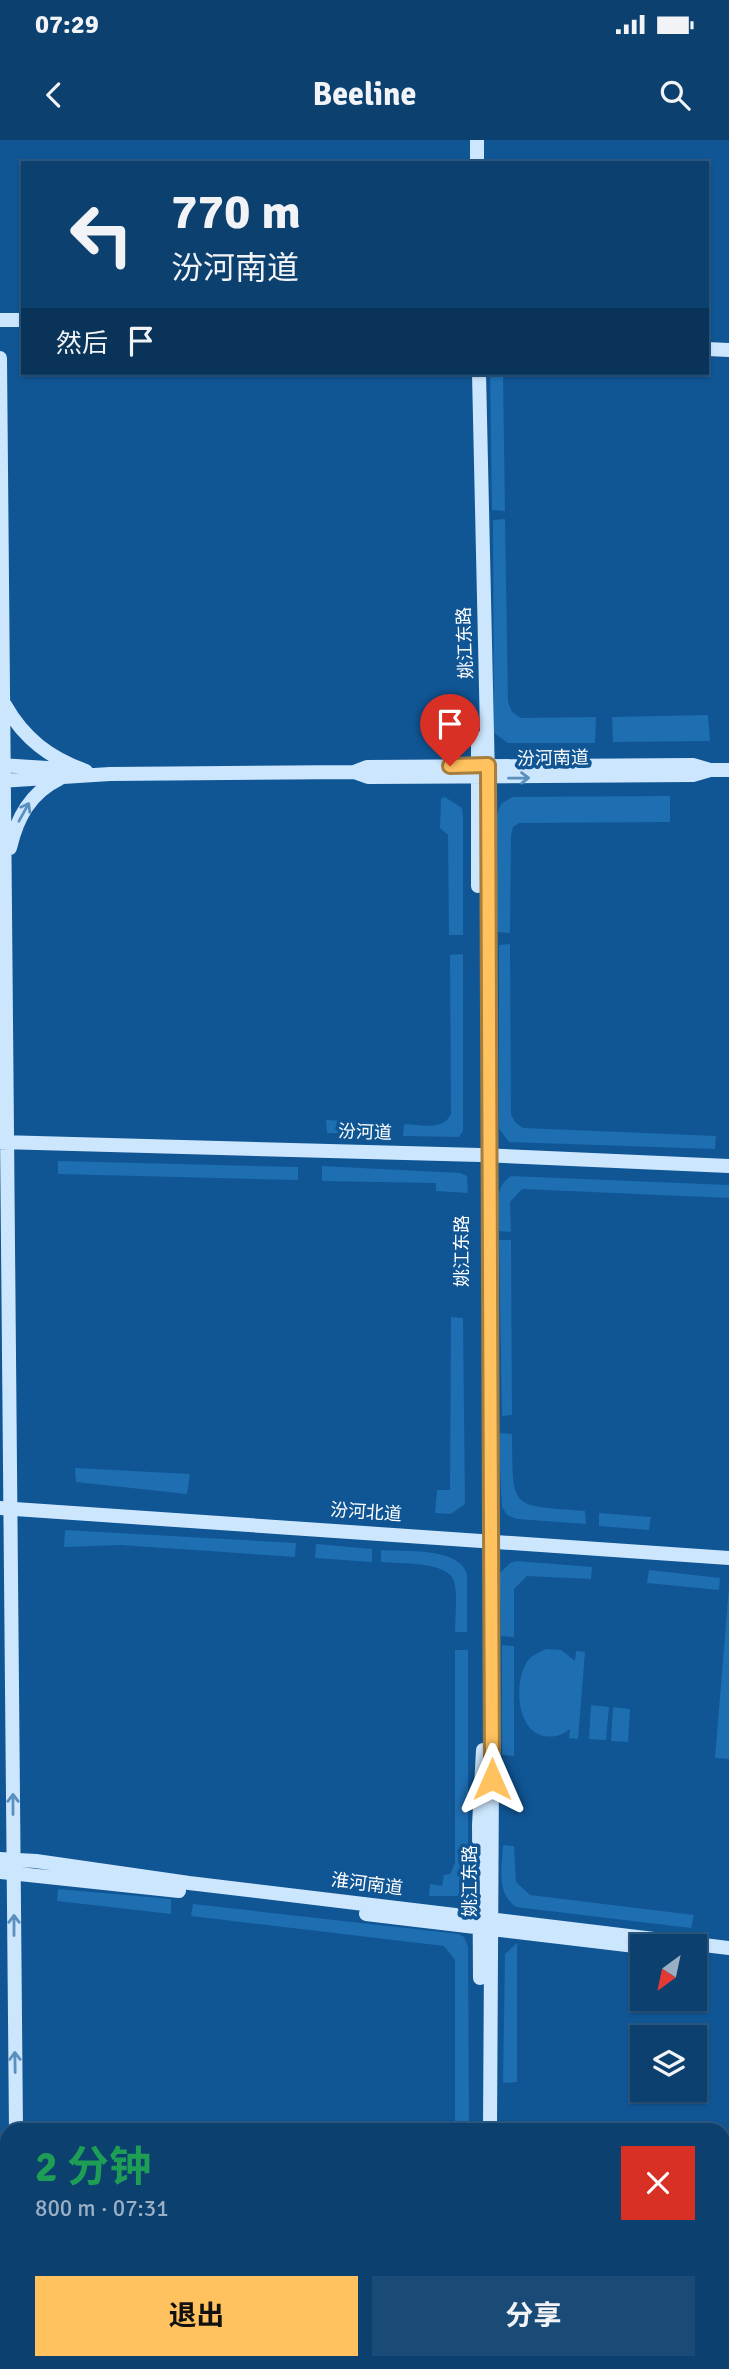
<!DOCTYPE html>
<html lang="zh">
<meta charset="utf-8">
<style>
:root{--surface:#0c406f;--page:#1a4b77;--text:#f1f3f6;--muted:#9aafc3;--line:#2c5982;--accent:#ffc25f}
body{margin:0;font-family:Signika,"Noto Sans SC",sans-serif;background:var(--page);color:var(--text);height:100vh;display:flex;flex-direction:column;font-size:26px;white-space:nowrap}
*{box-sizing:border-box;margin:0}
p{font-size:23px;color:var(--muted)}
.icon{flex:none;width:38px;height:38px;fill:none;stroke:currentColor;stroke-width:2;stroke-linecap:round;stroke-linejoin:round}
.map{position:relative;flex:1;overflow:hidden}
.sheet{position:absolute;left:0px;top:1983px;width:730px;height:247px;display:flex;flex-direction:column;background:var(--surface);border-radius:21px 21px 0 0;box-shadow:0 2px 5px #0004,0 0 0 2px var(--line)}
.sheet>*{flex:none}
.guide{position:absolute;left:21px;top:21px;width:688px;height:214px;border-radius:0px;box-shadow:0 2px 5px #0004,0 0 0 2px var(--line);background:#0c406f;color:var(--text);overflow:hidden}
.needle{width:46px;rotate:213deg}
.tools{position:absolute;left:630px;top:1794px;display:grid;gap:14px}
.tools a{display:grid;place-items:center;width:77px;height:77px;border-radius:0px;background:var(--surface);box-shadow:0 2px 5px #0004,0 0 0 2px var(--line);font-size:35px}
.pin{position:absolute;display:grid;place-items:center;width:60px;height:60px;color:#fff;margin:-72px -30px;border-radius:50% 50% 50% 0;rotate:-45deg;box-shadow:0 0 7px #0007}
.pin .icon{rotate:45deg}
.me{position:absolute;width:77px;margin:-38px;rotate:0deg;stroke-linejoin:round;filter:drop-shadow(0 0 5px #0008)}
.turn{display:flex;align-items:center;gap:24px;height:147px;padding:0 35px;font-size:32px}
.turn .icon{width:91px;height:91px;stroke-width:2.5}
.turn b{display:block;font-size:49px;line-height:60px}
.then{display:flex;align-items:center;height:66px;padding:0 35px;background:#0003;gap:14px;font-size:26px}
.round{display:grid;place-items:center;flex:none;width:74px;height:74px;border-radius:0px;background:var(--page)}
.headline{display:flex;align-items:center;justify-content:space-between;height:119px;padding:0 35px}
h1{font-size:42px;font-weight:700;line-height:52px;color:#1e9e55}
.button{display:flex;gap:14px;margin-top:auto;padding:14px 35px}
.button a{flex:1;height:80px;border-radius:0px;background:var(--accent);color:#111;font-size:28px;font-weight:700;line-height:80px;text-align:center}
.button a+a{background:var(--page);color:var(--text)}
.status{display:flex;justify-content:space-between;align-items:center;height:49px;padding:0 35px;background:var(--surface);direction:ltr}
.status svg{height:19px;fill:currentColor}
header{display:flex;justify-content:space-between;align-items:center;height:91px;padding:0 35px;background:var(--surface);font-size:32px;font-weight:700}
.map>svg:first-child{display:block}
.green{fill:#1e6eb2}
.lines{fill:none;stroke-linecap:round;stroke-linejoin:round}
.secondary{stroke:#cce6fd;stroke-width:14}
.primary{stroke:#e9f4ff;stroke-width:16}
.highway{stroke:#fff;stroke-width:18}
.oneway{stroke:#5b8fbe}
.route-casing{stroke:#a67e3e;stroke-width:18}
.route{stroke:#ffc25f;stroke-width:12}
.labels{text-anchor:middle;stroke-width:7;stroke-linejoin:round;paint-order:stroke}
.street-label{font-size:18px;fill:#fff;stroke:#105594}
</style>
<div class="status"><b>07:29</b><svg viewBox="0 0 49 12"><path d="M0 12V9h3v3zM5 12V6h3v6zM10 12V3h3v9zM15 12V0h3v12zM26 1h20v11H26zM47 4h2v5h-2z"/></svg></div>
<header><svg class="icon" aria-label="back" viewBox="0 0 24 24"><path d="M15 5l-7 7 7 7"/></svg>Beeline<svg class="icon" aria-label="search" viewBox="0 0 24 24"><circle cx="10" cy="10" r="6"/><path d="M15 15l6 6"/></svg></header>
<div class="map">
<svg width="729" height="2229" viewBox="0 0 729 2229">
<rect width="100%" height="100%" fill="#105594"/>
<!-- green -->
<path class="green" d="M 490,233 L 503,233 L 505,371 L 492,370 Z
M 505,379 L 508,562 L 512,572 L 521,578 L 596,577 L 595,603 L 508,603 L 494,593 L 493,380 Z
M 708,575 L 710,601 L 613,602 L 612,577 Z
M 670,656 L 670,682 L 519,683 L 513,687 L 511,695 L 510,793 L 497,792 L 497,674 L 501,664 L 512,657 Z
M 445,657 L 462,668 L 463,677 L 463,795 L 449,795 L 448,695 L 440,688 L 441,658 Z
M 510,804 L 511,975 L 516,983 L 523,988 L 716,996 L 715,1009 L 509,1002 L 499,989 L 499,805 Z
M 463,814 L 463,991 L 459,997 L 403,996 L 404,984 C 421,985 443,991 451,974 L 450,815 Z
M 326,980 L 390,983 L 390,995 L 327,993 Z
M 58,1021 L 298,1027 L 298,1040 L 58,1034 Z
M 322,1026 L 460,1033 L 467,1036 L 468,1053 L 436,1051 L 436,1043 L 322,1041 Z
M 511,1036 L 729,1045 L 729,1058 L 522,1049 L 510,1062 L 511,1092 L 499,1091 C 498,1072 492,1048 511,1036 Z
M 499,1100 L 511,1100 L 512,1275 L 502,1276 Z
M 451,1177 L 463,1178 L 465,1364 L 451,1374 L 435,1373 L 437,1350 L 450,1350 Z
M 498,1293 L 512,1294 C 513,1371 509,1365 585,1371 L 586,1384 L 517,1379 L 507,1375 L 502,1367 Z
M 75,1328 L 190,1334 L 187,1354 L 76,1342 Z
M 599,1373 L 651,1377 L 649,1390 L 599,1386 Z
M 65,1390 L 296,1403 L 295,1417 L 121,1405 L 64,1407 Z
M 316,1404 L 372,1409 L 372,1422 L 315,1418 Z
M 381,1410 C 406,1412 459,1407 467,1434 L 467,1492 L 455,1492 C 455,1476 458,1455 454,1441 C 448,1421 399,1424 381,1422 Z
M 517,1421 L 592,1427 L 591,1439 L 527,1436 L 514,1449 L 514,1497 L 501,1496 L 500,1433 L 510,1423 Z
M 649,1430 L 720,1438 L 719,1450 L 647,1443 Z
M 729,1447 L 729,1619 L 715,1618 Z
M 502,1505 L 514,1506 L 514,1616 L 502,1615 Z
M 546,1509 L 561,1510 L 575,1521 L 576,1511 L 585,1512 L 578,1599 L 569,1598 L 570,1589 C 562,1595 555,1598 544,1596 C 513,1590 514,1532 531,1517 C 535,1514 541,1512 546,1509 Z
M 455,1510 L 468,1510 L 468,1748 L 459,1756 L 429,1756 L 430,1744 L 442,1746 L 444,1735 L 450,1734 L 455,1723 Z
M 591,1565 L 609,1567 L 606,1600 L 589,1599 Z
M 613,1567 L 630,1569 L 628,1602 L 611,1601 Z
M 503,1705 L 514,1706 L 516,1742 L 530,1755 L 694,1775 L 691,1788 L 516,1767 C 496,1754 502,1726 503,1705 Z
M 58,1749 L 171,1759 L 171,1774 L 57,1761 Z
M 193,1764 L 459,1794 L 464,1797 L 468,1807 L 469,1990 L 455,1987 L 455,1820 L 444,1806 L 191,1776 Z
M 517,1803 L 517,1942 L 503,1943 L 505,1814 Z
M 532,2222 L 573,2229 L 282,2229 L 237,2223 Z"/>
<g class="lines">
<!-- secondary -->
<path class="secondary" d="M 477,0 L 477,23
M 0,180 L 23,180
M 707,209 L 729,210
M 0,218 L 16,1990
M 479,233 L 488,638 L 492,1639 L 490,1990
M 5,565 C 24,599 50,618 86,631
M 478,598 L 478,746
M 0,625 L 63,629
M 354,632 L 367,627 L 693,625 L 710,630 L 729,630
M 0,641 L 110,634 L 354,632 L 368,637 L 693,635 L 710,630
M 10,708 C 17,678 30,653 59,639
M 0,1002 L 480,1015 L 729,1026
M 0,1368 L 729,1418
M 0,1719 L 36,1721 L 189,1743 L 729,1808
M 0,1732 L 179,1751
M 366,1774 L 635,1806
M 480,1838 L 479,1685 L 483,1610
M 0,2217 L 0,2229
M 22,2222 L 22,2229
M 480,2222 L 480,2229
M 505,2229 L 505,2222"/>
<!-- primary -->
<path class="primary" d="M 0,2047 L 7,2048
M 0,2123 L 7,2123
M 723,2163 L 729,2164
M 617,2222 L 658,2229"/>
<!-- highway -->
<path class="highway" d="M 0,2070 L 7,2071
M 0,2100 L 7,2101
M 723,2186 L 729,2187
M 723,2215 L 729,2216"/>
</g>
<!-- one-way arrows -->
<defs><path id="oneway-shaft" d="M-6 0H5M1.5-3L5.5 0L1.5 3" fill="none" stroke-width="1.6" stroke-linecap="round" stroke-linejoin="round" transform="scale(1.75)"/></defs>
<g class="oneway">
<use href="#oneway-shaft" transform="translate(519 638) rotate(-1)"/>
<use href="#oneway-shaft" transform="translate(24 672) rotate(-61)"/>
<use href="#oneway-shaft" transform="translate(13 1664) rotate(-90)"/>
<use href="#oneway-shaft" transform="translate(14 1785) rotate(-90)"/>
<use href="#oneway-shaft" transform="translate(15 1922) rotate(-91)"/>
</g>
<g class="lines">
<defs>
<path id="route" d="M 450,626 L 488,625 L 492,1639"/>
</defs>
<!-- route casing -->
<use href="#route" class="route-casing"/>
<!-- route -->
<use href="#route" class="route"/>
</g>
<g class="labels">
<!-- street labels -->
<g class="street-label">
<text transform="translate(465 503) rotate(-92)" y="6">姚江东路</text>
<text transform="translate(553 618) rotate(-1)" y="6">汾河南道</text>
<text transform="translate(365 992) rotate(2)" y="6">汾河道</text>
<text transform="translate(462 1111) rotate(-90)" y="6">姚江东路</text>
<text transform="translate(366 1372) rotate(4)" y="6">汾河北道</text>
<text transform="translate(470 1741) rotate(-90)" y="6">姚江东路</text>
<text transform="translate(367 1744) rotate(7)" y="6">淮河南道</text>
</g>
</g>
</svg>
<div class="tools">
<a><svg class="needle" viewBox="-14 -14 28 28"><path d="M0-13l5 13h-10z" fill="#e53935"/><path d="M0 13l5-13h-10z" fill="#9aafc3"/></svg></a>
<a><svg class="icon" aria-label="layers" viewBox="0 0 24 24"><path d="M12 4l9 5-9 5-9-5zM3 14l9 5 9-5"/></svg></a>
</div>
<div class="pin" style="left:450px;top:626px;background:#d93025"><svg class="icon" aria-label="arrive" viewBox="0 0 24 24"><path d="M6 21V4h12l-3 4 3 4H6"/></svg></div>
<svg class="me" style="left:492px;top:1639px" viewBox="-20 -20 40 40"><path d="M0-17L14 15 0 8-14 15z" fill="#ffc25f" stroke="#fff" stroke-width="4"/></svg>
<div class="guide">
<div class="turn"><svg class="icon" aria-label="left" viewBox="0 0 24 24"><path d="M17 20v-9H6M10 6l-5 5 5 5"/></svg><div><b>770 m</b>汾河南道</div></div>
<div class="then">然后<svg class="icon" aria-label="arrive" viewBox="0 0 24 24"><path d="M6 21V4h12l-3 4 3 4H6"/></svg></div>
</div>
<section class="sheet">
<div class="headline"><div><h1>2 分钟</h1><p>800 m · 07:31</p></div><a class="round" style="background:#d93025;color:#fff"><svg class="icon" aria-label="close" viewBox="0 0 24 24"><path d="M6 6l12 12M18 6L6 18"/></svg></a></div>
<div class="button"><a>退出</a><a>分享</a></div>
</section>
</div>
